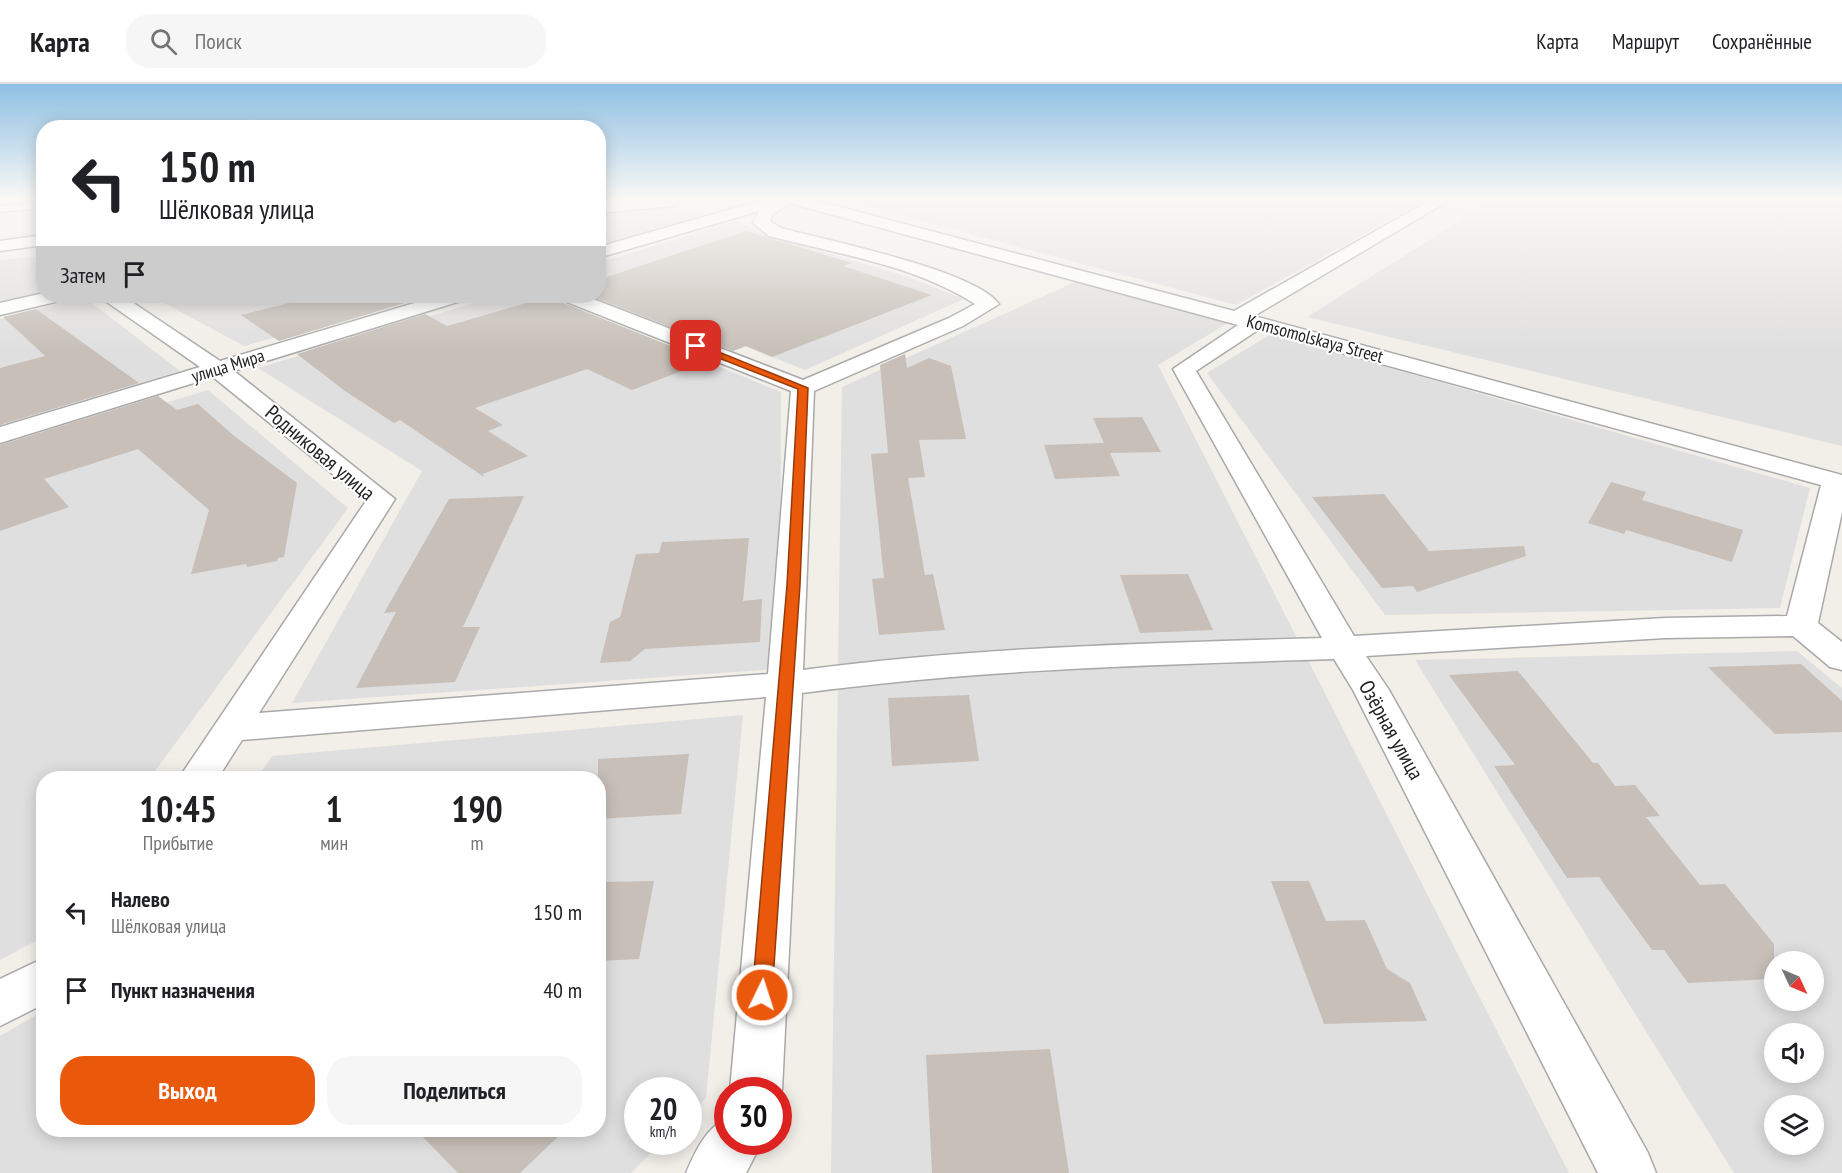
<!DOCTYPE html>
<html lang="ru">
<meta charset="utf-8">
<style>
:root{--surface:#fff;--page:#f6f6f6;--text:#202124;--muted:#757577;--line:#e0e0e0;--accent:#ea580c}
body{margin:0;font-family:"PT Sans Narrow",sans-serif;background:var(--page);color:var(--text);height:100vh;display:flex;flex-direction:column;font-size:22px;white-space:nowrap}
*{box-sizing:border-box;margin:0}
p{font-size:20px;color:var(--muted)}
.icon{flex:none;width:33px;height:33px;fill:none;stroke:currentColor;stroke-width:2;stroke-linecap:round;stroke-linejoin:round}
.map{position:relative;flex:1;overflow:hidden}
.panel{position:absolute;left:36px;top:687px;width:570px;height:366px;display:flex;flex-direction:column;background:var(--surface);border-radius:24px;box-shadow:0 3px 15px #0003}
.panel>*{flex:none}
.top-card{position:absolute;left:36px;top:36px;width:570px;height:183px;border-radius:24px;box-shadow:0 3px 15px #0003;background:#fff;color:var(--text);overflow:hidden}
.needle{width:39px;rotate:134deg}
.fabs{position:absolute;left:1764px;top:867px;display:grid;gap:12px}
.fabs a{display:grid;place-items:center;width:60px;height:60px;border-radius:50%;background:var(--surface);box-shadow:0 3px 15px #0003;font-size:30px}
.speed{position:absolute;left:624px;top:993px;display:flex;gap:12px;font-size:30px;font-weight:700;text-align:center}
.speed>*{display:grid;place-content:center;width:78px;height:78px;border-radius:50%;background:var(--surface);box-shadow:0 3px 15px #0003;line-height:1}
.speed small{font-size:15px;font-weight:400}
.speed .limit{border:9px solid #d22;background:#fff;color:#111}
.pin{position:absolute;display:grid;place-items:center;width:51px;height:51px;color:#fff;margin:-26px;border-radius:12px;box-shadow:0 3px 9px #0006}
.me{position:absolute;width:66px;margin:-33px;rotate:4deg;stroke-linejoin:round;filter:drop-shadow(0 0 4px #0008)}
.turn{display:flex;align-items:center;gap:21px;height:126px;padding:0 24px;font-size:27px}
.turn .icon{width:78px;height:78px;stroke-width:2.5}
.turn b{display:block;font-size:42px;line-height:51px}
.then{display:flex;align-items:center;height:57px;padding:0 24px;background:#0003;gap:12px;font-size:22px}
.eta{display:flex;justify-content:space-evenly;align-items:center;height:102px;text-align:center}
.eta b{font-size:36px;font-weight:800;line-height:42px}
.cta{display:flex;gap:12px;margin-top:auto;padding:12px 24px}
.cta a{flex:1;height:69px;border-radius:24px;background:var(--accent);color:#fff;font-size:24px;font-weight:800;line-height:69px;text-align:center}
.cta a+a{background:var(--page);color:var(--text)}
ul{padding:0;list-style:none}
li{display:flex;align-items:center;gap:18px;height:78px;padding:0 24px}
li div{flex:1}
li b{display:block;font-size:22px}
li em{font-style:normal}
header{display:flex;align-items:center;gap:36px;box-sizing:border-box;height:84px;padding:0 30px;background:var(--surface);border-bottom:2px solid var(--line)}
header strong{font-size:28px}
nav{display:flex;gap:33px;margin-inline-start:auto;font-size:21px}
.search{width:420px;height:54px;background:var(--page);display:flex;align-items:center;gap:15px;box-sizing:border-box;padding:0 21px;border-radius:24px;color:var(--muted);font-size:22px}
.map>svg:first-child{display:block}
.residential{fill:#e0dfdf;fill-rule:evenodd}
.building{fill:#c7bfb8}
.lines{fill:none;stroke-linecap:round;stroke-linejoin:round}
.lane-casing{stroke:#a9a9a9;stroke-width:2}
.street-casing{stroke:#a9a9a9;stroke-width:3}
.lane{fill:#fff;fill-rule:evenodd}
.street{fill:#fff;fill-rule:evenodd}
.route{fill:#ea580c;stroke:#983908;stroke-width:1.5}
.labels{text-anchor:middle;stroke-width:4.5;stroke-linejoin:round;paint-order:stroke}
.far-street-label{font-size:18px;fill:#222;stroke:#fff}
.street-label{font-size:21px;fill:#222;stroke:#fff}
</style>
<header>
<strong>Карта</strong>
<div class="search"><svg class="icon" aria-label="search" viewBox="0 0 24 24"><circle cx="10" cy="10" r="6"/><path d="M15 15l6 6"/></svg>Поиск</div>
<nav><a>Карта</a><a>Маршрут</a><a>Сохранённые</a></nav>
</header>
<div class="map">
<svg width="1842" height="1089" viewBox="0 0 1842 1089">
<rect width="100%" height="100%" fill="#f2efe9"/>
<!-- residential -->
<path class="residential" d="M 836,114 L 1429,114 L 1236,221 Z
M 1496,114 L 1842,114 L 1842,362 L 1307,233 Z
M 670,120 L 710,132 L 599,163 L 599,127 Z
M 737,137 L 767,151 L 909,193 L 964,215 L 805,286 L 599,204 L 598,179 Z
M 43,172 L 43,210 L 0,220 L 0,176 Z
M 1075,198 L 1228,239 L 1158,281 L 1569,1089 L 831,1089 L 842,303 Z
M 151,212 L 426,212 L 244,262 Z
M 497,212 L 546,212 L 781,308 L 780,585 L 292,619 L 422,387 L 258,284 Z
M 84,213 L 180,287 L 0,341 L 0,235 Z
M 1271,250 L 1810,404 L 1780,524 L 1385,531 L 1207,289 Z
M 208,306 L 348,424 L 150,694 L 44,694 L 43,853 L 0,876 L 0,369 Z
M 1797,567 L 1842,604 L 1842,1089 L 1734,1089 L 1415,576 ZM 1774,878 L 1814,878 L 1814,916 L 1774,916 ZM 1774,950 L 1814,950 L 1814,988 L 1774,988 ZM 1774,1022 L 1814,1022 L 1814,1060 L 1774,1060 Z
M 743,631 L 706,1014 L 689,1031 L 688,1006 L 638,1006 L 638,1058 L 662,1058 L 631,1089 L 0,1089 L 0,952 L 43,927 L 44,1046 L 598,1046 L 598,694 L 257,694 L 272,672 Z"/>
<!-- building -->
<path class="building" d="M 746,147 L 852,179 L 843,182 L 932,211 L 772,273 L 746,262 L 733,267 L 590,212 L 598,212 L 598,196 Z
M 317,212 L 391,212 L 405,219 L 279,257 L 241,231 Z
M 550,212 L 557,212 L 561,218 L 708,277 L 632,306 L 587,285 L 475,324 L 503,341 L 488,347 L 528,372 L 483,390 L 484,393 L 400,336 L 394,339 L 345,307 L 297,270 L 425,230 L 447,242 Z
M 36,225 L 139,299 L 0,341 L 0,284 L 45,272 L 3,233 Z
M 905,270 L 907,284 L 929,274 L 951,282 L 966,355 L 919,356 L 925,393 L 908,394 L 925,491 L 933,490 L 945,546 L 879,551 L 872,495 L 884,494 L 871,370 L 888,369 L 880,281 Z
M 158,312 L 177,326 L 198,320 L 233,351 L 297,399 L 284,473 L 278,474 L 277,477 L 247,483 L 246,480 L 191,490 L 209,426 L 138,365 L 44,395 L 69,423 L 0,447 L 0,361 Z
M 1142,333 L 1161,368 L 1110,369 L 1120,392 L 1055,395 L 1044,361 L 1104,359 L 1093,334 Z
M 1611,398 L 1646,408 L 1642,416 L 1743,446 L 1732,478 L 1626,446 L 1624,450 L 1588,439 Z
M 1384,410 L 1429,467 L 1524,462 L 1526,472 L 1417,508 L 1413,502 L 1382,504 L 1312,413 Z
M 524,412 L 463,543 L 480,543 L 455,598 L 356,604 L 396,528 L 384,529 L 449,415 Z
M 749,454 L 743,517 L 762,515 L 760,558 L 645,565 L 630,577 L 600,579 L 610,538 L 620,533 L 636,470 L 659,469 L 662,458 Z
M 1188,490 L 1213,546 L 1140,549 L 1120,491 Z
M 1801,580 L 1842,617 L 1842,648 L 1775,650 L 1708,583 Z
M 1518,587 L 1593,679 L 1598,679 L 1615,702 L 1635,701 L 1660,732 L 1646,733 L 1700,801 L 1725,800 L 1774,860 L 1774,895 L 1688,899 L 1664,866 L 1652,866 L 1599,793 L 1567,794 L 1494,682 L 1515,681 L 1449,591 Z
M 969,611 L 979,677 L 892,682 L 888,614 Z
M 689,670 L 681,730 L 598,735 L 598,675 Z
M 654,797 L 639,875 L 598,877 L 598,798 Z
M 1271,797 L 1309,797 L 1326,837 L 1365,836 L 1387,885 L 1410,899 L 1427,937 L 1324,940 Z
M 1050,965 L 1069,1089 L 932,1089 L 926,971 Z
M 416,1046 L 565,1046 L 520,1089 L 458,1089 Z"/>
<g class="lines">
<defs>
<path id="lane" d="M 44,118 L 44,124 L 0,128 L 0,122 Z"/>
<path id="street" d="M 651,114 L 678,114 L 680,117 L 672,122 L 598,129 L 598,119 Z
M 770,114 L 806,114 L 1234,227 L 1434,114 L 1453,114 L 1254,232 L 1842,391 L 1842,428 L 1818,539 L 1842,558 L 1842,586 L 1830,583 L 1793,552 L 1665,554 L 1366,572 L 1389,606 L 1648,1069 L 1656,1089 L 1598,1089 L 1353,606 L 1334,575 C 1156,581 978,585 802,609 L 782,1006 L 778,1014 L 778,1006 L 730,1006 L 766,613 L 242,656 L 218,694 L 179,694 L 366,417 L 213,293 L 0,359 L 0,343 L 200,283 L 104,216 L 102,212 L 123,212 L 220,277 L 438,212 L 467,212 L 464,216 L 234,287 L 395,415 L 259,629 L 768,590 L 791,307 L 562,216 L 559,212 L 585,212 L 803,296 L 949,234 L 975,220 C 914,181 838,170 769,152 L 753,139 L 759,127 L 598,174 L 598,163 ZM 789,119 L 1238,241 L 1173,285 L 1322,554 C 1148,559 975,563 803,586 L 814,307 L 963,242 L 999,220 C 975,186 825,156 781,144 L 770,137 L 773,130 ZM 1258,246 L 1821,401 L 1787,532 L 1665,534 L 1354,552 L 1196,287 Z
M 44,151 L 44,161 L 0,167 L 0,157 Z
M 44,209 L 44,212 L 67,212 L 64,216 L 0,231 L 0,219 Z
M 44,874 L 44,920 L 0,942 L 0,895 Z
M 728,1034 L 728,1058 L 762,1058 L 746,1089 L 686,1089 C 695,1068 706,1043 728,1034 Z"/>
</defs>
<!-- lane casing -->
<use href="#lane" class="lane-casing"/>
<!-- street casing -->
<use href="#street" class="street-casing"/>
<!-- lane -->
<use href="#lane" class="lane"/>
<!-- street -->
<use href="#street" class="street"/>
</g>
<!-- sky -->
<linearGradient id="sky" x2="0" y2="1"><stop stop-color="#8fc0e4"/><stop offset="0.43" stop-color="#f9f8f5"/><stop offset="1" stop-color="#f9f8f5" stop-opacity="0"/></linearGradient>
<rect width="1842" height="267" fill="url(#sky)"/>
<!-- route -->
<path class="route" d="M 693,260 L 699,260 L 808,304 L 800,501 L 772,911 L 769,917 L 762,920 L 755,917 L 752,911 L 787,501 L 798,305 L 693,264 Z"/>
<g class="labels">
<!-- far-street labels -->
<g class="far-street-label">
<text transform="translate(1315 255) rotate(15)" y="6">Komsomolskaya Street</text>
<text transform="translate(228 282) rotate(-17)" y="6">улица Мира</text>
</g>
<!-- street labels -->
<g class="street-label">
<text transform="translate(320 369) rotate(40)" y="7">Родниковая улица</text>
<text transform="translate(1391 646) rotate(61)" y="7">Озёрная улица</text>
</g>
</g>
</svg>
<div class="fabs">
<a><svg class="needle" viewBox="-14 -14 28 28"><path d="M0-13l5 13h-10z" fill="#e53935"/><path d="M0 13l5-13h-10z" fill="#757577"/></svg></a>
<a><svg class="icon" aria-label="sound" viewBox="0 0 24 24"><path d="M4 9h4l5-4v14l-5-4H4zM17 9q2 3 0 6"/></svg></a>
<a><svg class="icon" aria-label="layers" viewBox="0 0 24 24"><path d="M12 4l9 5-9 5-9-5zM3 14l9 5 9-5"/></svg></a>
</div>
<div class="speed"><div>20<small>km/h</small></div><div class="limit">30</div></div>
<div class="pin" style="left:696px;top:262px;background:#d93025"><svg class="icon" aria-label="arrive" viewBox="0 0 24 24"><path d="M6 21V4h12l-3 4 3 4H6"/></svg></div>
<svg class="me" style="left:762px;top:911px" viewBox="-20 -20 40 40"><circle r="17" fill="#ea580c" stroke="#fff" stroke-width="3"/><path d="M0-11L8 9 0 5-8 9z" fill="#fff"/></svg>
<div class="top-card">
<div class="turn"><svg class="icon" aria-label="left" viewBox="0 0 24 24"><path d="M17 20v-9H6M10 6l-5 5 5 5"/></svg><div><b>150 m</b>Шёлковая улица</div></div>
<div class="then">Затем<svg class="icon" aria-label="arrive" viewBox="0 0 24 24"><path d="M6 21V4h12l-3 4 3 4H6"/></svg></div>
</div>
<section class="panel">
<div class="eta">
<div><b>10:45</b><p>Прибытие</p></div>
<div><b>1</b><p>мин</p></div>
<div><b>190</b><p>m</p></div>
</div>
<ul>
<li><svg class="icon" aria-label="left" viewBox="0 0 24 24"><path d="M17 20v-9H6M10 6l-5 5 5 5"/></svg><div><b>Налево</b><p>Шёлковая улица</p></div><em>150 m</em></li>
<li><svg class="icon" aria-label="arrive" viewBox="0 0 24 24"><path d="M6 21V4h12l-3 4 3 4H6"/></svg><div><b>Пункт назначения</b></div><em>40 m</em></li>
</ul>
<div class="cta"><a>Выход</a><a>Поделиться</a></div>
</section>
</div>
